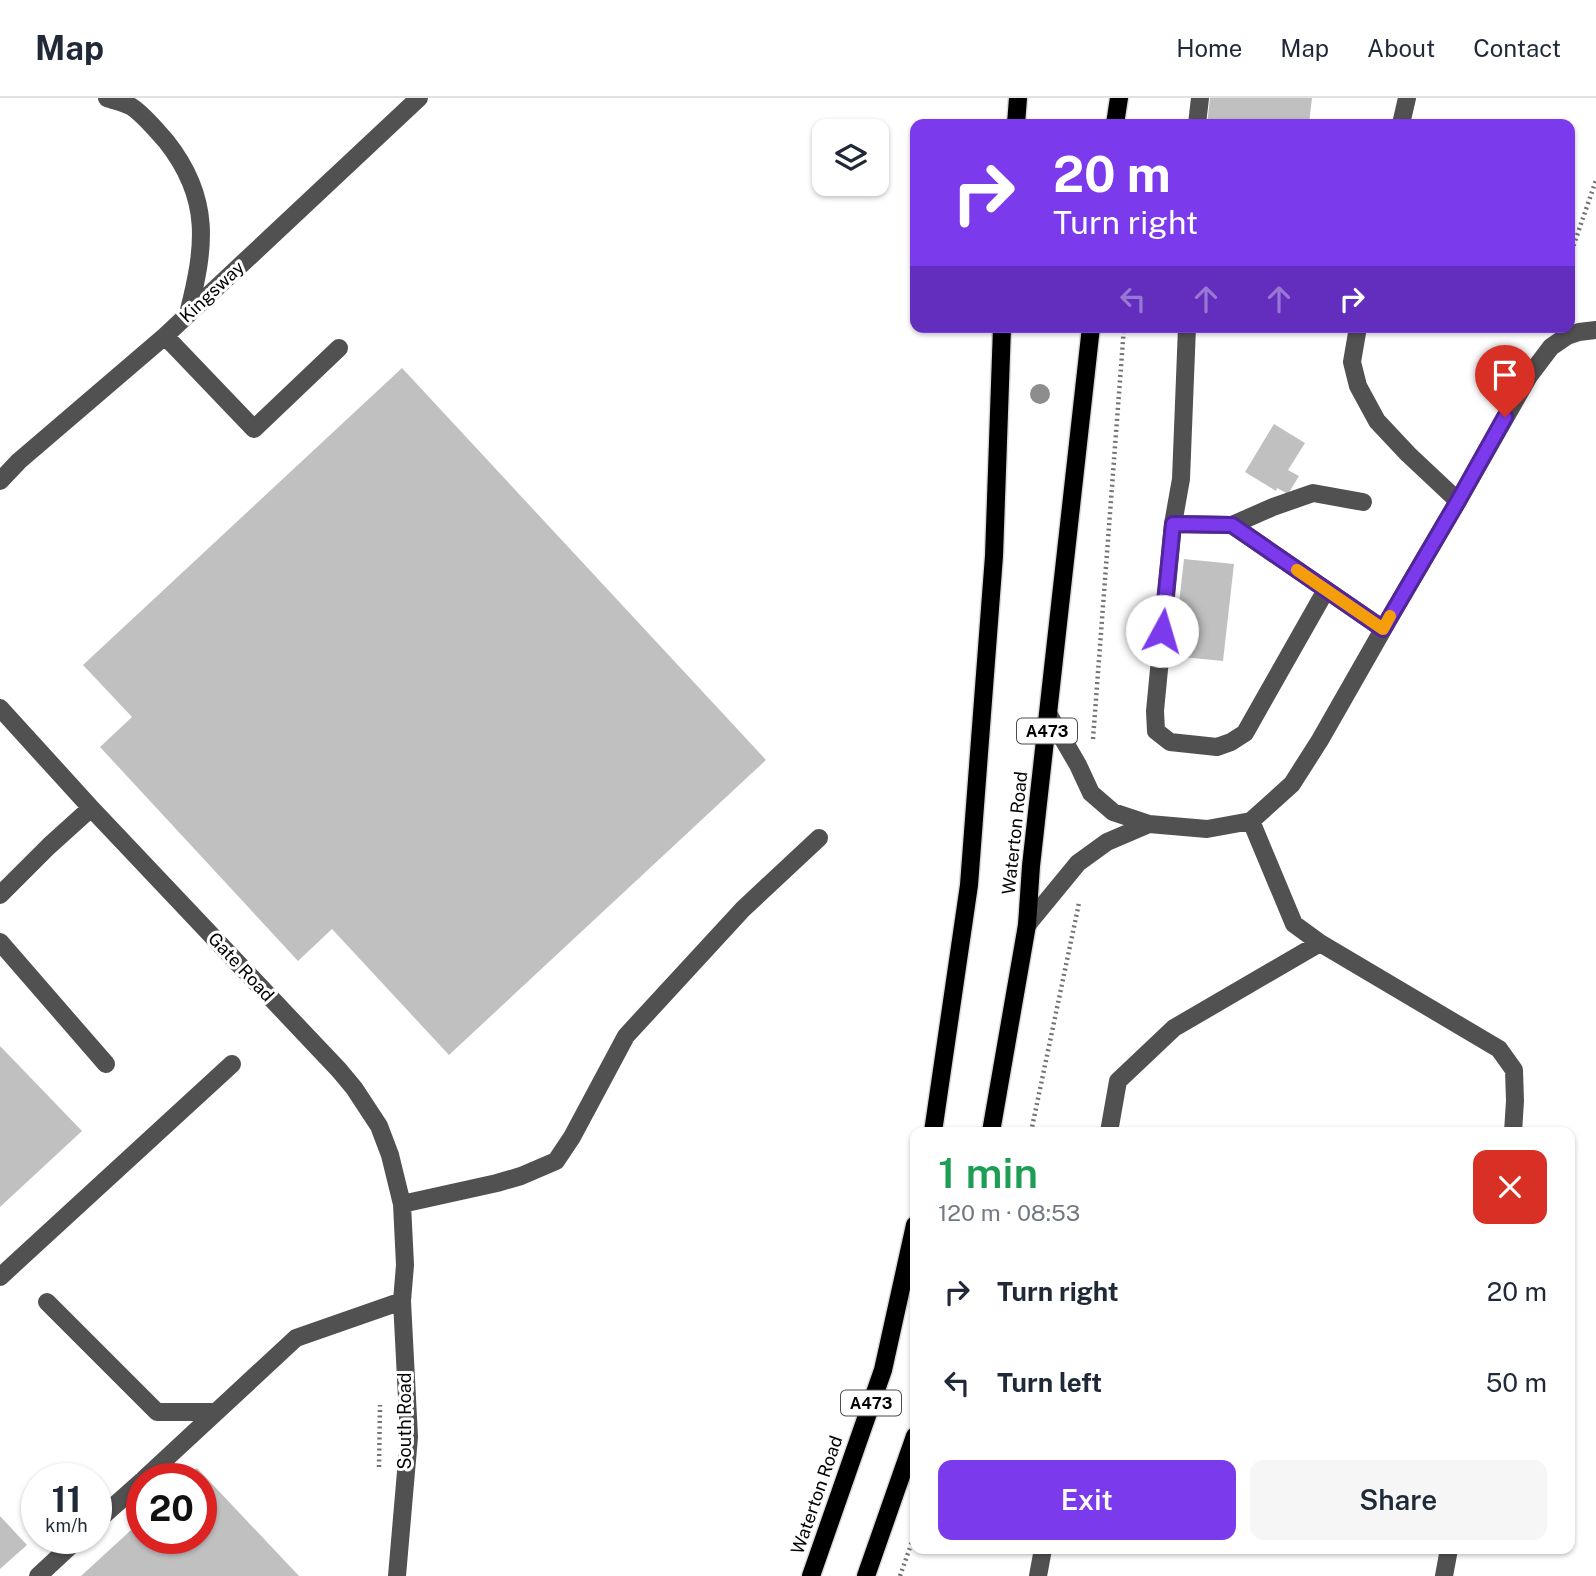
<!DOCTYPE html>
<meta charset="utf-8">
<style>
:root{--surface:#fff;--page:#f6f6f7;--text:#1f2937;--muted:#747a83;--line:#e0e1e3;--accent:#7c3aed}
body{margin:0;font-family:"Public Sans",sans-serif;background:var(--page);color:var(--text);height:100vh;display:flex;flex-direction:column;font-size:26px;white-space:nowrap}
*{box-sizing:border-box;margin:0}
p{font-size:23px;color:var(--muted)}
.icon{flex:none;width:38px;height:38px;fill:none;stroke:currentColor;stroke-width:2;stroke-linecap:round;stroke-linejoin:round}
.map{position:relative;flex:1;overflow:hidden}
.drawer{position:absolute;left:910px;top:1029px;width:665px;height:427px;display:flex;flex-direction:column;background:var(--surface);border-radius:14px;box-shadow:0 2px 5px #0004}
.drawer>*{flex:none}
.banner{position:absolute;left:910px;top:21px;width:665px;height:214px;border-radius:14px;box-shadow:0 2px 5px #0004;background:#7c3aed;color:#fff;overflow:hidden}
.fabs{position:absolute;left:812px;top:21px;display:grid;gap:14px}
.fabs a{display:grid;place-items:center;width:77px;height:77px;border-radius:14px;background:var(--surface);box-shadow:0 2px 5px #0004;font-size:35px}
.speed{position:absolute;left:21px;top:1365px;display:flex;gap:14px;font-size:35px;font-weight:700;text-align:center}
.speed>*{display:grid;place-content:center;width:91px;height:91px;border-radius:50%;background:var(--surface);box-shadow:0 2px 5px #0004;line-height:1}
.speed small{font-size:18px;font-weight:400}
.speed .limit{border:10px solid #d22;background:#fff;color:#111}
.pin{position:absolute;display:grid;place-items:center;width:60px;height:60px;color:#fff;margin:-72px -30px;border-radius:50% 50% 50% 0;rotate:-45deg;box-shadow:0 0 7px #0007}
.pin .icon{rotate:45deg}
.me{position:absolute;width:77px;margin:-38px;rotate:6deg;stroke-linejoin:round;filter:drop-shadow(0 0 5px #0008)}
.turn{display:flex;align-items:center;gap:24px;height:147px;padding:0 28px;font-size:32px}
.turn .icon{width:91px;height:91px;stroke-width:2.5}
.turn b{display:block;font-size:49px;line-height:60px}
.lanes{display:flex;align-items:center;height:66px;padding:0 28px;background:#0003;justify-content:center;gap:35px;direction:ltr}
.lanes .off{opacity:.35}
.round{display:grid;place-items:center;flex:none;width:74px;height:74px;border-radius:14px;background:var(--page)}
.overview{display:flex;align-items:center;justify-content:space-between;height:119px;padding:0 28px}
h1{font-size:42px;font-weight:600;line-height:52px;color:#1e9e55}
.cta{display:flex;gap:14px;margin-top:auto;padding:14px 28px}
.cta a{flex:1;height:80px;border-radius:14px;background:var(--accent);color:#fff;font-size:28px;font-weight:600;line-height:80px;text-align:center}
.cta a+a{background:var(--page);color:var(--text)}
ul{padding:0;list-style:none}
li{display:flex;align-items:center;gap:21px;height:91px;padding:0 28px}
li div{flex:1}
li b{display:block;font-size:26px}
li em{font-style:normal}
header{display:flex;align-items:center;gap:42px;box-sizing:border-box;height:98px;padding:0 35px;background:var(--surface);border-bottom:2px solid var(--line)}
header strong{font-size:33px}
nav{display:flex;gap:38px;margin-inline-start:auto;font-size:24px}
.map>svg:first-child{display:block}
.building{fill:#c0c0c0}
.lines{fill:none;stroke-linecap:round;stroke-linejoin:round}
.major-casing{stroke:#dbdbdb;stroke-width:21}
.path{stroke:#737373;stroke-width:4.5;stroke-dasharray:2 3.5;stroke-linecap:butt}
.minor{stroke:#515151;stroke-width:18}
.major{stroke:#000;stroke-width:18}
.tree{fill:#8d8d8d}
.route-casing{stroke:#51269a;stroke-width:18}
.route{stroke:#7c3aed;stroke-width:12}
.slow{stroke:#f59e0b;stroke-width:12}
.labels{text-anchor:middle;stroke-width:6;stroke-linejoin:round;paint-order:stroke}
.shield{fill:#fff;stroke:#4c4c4c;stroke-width:2}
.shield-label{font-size:16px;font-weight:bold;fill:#000}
.street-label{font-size:18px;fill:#000;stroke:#fff}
</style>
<header>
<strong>Map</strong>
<nav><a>Home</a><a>Map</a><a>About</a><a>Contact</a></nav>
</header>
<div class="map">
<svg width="1596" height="1478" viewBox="0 0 1596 1478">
<rect width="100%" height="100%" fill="#fff"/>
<!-- building -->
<path class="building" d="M 1210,0 L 1312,0 L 1309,26 L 1207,26 Z
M 402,270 L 766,662 L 449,957 L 332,831 L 298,863 L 100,649 L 132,619 L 83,567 Z
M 1274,326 L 1305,345 L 1288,372 L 1299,378 L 1288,396 L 1277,390 L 1276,393 L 1245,374 Z
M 1184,461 L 1234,466 L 1223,563 L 1173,558 Z
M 0,948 L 82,1033 L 0,1109 Z
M 197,1370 L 299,1478 L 81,1478 L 142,1422 L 142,1440 L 201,1440 L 201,1381 L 185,1381 Z
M 0,1418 L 27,1447 L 0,1471 Z"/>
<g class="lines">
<defs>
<path id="major" d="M 1016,26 L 1018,0
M 1115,26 L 1119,0
M 933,1034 L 969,787 L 994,458 L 1002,229
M 991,1034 L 1027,827 L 1031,768 L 1091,229
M 811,1478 L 883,1272 L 915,1127
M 866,1478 L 915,1338"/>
</defs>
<!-- major casing -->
<use href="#major" class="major-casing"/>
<!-- path -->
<path class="path" d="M 1570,158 L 1596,82
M 1093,641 L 1124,229
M 1031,1034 L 1079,805
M 379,1369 L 380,1307
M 900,1478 L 915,1435"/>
<!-- minor -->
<path class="minor" d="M 107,0 C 115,3 125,5 132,9 C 144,17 157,33 166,43 C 212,101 205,149 188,216
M 1197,26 L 1200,0
M 1401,26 L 1407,0
M 1358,229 L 1352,264 L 1358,288 L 1377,323 L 1408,356 L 1458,403
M 165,238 L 254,331 L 339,250
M 0,383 L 19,363 L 165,238 L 419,0
M 1173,426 L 1181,381 L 1187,229
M 1232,427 L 1273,409 L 1313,395 L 1363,404
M 1326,492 L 1245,635 L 1231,644 L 1217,649 L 1170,644 L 1156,633 L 1155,613 L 1173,426 L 1232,427 L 1383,531
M 0,610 L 91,710 L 339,972 L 354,990 L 379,1028 L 390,1057 L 402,1106 L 405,1167 L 402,1203 L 409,1339 L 397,1478
M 1049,617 L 1078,667 L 1091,695 L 1113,714 L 1149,726 L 1207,731 L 1251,723 L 1292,686 L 1320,642 L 1393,514 L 1458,403 L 1529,278 L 1551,249 L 1567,238 L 1579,234 L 1596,232
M 1251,723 L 1294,826 L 1320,845 L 1499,951 L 1514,972 L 1515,1003 L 1513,1034
M 0,797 L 49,748 L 91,710
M 1027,827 L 1078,765 L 1107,744 L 1149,726
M 0,844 L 106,966
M 1109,1034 L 1118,983 L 1174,930 L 1320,845
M 402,1106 L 497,1085 L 521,1078 L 556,1063 L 572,1039 L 626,938 L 743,811 L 819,740
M 0,1179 L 232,966
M 47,1204 L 157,1314 L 216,1314
M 144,1381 L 296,1240 L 402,1203
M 96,1424 L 142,1383
M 38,1478 L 79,1440
M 1038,1478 L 1043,1451
M 1444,1478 L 1449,1451"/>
<!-- major -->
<use href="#major" class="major"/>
</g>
<!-- trees -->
<circle class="tree" cx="1040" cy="296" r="10"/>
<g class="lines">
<defs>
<path id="route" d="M 1162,533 L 1173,426 L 1232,427 L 1383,531 L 1458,403 L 1505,319"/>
</defs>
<!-- route casing -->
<use href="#route" class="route-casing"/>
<!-- route -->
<use href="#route" class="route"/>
<!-- slow -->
<path class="slow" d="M 1297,472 L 1383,531 L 1390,518"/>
</g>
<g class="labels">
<!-- shield labels -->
<g class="shield">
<rect x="1017" y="620.5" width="60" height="25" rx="5"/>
<rect x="841" y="1292.5" width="60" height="25" rx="5"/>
</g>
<g class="shield-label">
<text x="1047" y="639">A473</text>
<text x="871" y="1311">A473</text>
</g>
<!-- street labels -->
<g class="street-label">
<text transform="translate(212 194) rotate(-43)" y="6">Kingsway</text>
<text transform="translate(1015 735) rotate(-84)" y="6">Waterton Road</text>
<text transform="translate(241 869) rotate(47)" y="6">Gate Road</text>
<text transform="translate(405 1323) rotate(-90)" y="6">South Road</text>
<text transform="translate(817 1397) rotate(-71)" y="6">Waterton Road</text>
</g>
</g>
</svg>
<div class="fabs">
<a><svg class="icon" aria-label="layers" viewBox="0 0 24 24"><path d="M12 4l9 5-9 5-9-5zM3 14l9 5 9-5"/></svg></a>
</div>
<div class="speed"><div>11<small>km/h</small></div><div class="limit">20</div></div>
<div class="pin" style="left:1505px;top:319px;background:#d93025"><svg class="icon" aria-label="arrive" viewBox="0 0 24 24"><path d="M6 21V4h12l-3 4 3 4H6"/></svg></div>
<svg class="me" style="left:1162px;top:533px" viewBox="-20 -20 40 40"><circle r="19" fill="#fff"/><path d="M0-13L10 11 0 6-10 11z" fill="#7c3aed"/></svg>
<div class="banner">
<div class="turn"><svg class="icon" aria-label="right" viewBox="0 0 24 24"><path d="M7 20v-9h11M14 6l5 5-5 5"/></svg><div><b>20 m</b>Turn right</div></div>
<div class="lanes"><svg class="icon off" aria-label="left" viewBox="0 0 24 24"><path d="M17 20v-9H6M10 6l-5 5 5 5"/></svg><svg class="icon off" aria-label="ahead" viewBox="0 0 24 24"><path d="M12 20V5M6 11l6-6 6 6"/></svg><svg class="icon off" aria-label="ahead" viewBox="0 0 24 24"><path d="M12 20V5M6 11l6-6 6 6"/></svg><svg class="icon" aria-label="right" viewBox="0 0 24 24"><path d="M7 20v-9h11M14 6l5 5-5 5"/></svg></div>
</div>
<section class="drawer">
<div class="overview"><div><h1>1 min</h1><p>120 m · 08:53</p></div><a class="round" style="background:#d93025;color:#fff"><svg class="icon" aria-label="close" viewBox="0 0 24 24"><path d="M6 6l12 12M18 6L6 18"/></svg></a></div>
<ul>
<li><svg class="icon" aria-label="right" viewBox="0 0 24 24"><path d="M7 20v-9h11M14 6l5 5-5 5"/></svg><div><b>Turn right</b></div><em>20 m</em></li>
<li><svg class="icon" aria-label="left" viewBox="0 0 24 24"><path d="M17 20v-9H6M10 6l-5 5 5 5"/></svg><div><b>Turn left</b></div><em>50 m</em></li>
</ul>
<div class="cta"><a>Exit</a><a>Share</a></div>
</section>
</div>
